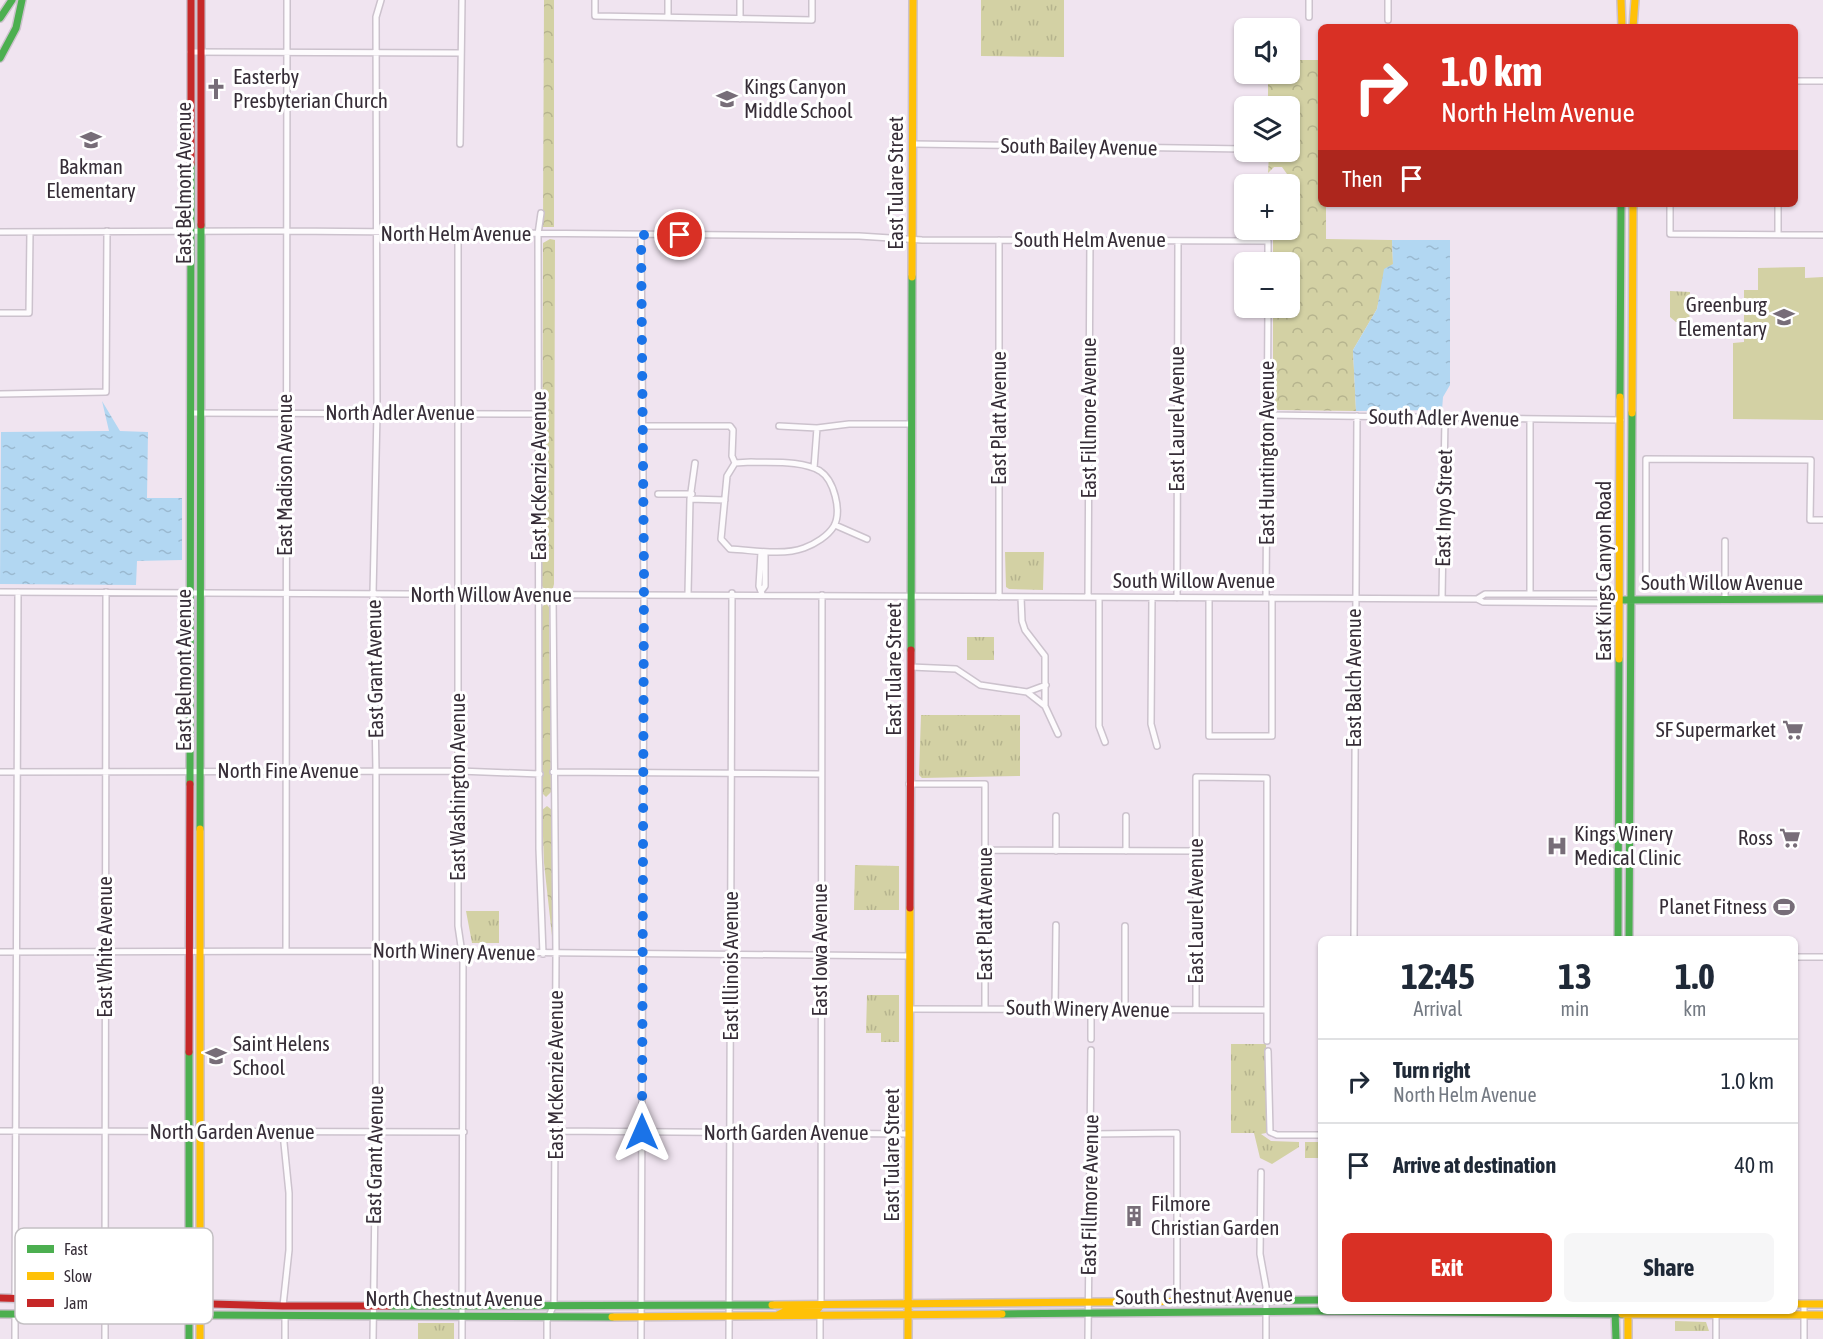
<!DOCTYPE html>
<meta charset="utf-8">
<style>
:root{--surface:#fff;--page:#f6f6f7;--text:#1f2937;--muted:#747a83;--line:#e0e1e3;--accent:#d93025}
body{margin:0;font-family:"Asap Condensed",sans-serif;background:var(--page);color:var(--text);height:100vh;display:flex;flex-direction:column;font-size:22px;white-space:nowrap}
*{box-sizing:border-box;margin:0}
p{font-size:20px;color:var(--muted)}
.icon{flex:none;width:33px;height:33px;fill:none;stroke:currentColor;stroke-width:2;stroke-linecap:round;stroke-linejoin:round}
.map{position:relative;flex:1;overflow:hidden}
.drawer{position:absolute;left:1318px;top:936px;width:480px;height:378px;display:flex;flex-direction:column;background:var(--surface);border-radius:9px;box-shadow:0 2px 4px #0004}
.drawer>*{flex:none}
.guide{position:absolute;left:1318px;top:24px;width:480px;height:183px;border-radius:9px;box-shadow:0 2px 4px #0004;background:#d93025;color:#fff;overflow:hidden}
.controls{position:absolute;left:1234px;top:18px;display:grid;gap:12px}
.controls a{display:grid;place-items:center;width:66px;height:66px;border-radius:9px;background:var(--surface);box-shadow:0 2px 4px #0004;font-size:30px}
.pin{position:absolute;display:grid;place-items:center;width:51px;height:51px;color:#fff;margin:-26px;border:3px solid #fff;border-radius:50%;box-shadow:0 2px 6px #0007}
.me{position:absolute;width:66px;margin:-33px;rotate:0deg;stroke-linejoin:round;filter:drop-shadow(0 0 4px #0008)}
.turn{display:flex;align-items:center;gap:21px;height:126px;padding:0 24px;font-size:27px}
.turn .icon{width:78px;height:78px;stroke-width:2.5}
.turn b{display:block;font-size:42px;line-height:51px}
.then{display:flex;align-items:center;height:57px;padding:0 24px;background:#0003;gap:12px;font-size:22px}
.eta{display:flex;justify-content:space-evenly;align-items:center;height:102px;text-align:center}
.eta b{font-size:36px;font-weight:700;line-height:42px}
.cta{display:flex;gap:12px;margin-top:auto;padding:12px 24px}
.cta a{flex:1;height:69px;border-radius:9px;background:var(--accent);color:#fff;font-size:24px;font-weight:700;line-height:69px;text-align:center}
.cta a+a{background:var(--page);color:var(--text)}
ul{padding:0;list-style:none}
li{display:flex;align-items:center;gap:18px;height:84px;padding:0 24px;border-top:2px solid var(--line)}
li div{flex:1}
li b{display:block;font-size:22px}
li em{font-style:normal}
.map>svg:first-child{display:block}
.grass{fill:url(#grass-tufts)}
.park{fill:url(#park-crowns)}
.garden{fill:#d3d1a4}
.water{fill:url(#water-ripples)}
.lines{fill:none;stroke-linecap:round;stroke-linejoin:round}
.street-casing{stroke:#ccc2cd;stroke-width:8}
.fast-casing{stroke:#ccc2cd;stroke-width:10}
.slow-casing{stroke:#ccc2cd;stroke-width:10}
.jam-casing{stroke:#ccc2cd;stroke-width:10}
.street{stroke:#fdfbfd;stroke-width:5}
.fast{stroke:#4caf50;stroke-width:7}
.slow{stroke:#ffc107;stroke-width:7}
.jam{stroke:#c62828;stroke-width:7}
.route{stroke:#1a73e8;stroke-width:10;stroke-dasharray:0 18}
.labels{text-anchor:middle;stroke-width:6;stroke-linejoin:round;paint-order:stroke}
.poi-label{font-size:21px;fill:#362d37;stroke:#fff;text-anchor:start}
.street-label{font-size:21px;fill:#362d37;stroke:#fff}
.key{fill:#fff;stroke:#c3c0c3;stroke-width:1.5}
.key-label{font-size:16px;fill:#362d37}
</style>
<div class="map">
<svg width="1823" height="1339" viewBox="0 0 1823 1339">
<defs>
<pattern id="grass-tufts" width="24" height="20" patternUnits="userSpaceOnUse" patternTransform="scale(1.5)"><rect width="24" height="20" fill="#d3d1a4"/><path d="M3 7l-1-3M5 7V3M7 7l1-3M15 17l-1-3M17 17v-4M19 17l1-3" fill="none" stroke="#b6b48e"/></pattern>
<pattern id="park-crowns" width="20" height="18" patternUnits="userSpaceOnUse" patternTransform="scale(1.5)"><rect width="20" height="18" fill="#d3d1a4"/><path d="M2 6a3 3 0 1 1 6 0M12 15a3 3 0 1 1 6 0" fill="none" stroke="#b6b48e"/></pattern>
<pattern id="water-ripples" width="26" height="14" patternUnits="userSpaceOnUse" patternTransform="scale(1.5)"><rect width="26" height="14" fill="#b2d7f2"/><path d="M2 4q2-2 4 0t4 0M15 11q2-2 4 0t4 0" fill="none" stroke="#9ab9d0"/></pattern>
</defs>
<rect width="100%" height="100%" fill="#f0e4f0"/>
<!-- grass -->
<path class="grass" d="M 981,0 L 1064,0 L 1064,57 L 981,56 Z
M 1670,291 L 1690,292 L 1689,337 L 1685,337 L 1685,322 L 1676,322 L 1670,317 Z
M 1005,552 L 1044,552 L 1043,590 L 1009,589 L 1006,587 Z
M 967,637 L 994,637 L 994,660 L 967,660 Z
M 921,715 L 1020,715 L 1020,776 L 922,778 L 919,775 Z
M 855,865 L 899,866 L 899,910 L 854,910 Z
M 466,911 L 499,911 L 499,943 L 472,943 Z
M 867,995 L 899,995 L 899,1042 L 881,1042 L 881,1033 L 866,1033 Z
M 1231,1044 L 1266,1044 L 1266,1133 L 1261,1134 L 1271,1141 L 1299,1142 L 1299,1147 L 1272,1164 L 1260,1158 L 1254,1133 L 1231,1133 Z
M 1305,1142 L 1321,1142 L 1321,1158 L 1305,1158 Z
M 1675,1321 L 1706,1322 L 1709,1331 L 1675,1331 Z
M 418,1323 L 454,1323 L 454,1339 L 418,1339 Z"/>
<!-- park -->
<path class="park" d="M 544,0 L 554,0 L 554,227 L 543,227 Z
M 1290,60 L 1321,60 L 1322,204 L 1326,204 L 1326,239 L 1392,240 L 1393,264 L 1381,290 L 1377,309 L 1353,350 L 1356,411 L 1278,410 L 1273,406 L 1273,308 L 1290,308 L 1290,262 L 1273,262 L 1273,232 L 1290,230 L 1290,184 L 1284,184 L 1287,174 L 1282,167 L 1274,167 L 1268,173 L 1269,154 L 1285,161 L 1292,158 L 1296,149 L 1290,139 L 1290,106 L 1268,106 L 1268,74 L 1290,74 Z
M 550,239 L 555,240 L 554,584 L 553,588 L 545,590 L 542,586 L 543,243 Z
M 546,603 L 549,607 L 551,792 L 546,797 L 542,793 L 542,607 Z
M 547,806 L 552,810 L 553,945 L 544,863 L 542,810 Z"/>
<!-- garden -->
<path class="garden" d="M 1805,267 L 1805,278 L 1823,277 L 1823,420 L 1733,419 L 1733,343 L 1744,342 L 1744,290 L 1758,290 L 1758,268 Z"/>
<!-- water -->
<path class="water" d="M 1392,240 L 1450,240 L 1450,385 L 1443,397 L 1442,410 L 1356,411 L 1353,350 L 1377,309 L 1384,269 L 1393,264 Z
M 102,401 L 120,431 L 148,432 L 147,498 L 182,498 L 182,560 L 137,561 L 136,585 L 0,584 L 1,432 L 109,431 Z"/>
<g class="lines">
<defs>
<path id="street" d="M 595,0 L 595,16 L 812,20 L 812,0
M 1309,0 L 1309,17
M 668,17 L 668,0
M 740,19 L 740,0
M 1388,20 L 1388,0
M 190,52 L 461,53
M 1796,81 L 1823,81
M 460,144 L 462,0
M 913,144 L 1245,149
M 1670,204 L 1670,234 L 1823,235
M 541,213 L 538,234 L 539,849 L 543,954
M 0,232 L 288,231 L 859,236 L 922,240 L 1268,241 L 1268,262
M 458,234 L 458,926 L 463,960 L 462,1339
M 1778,234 L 1778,204
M 999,240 L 999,597
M 0,313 L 29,313 L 30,232
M 0,394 L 106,392 L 107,231
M 190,413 L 539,414
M 1268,415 L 1621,420
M 644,426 L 730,426 L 733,430 L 732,456 L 735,463
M 779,426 L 817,428
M 751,462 C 771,463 802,460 820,471 C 834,480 842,511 834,526 C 828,536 815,544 804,548 C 782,556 753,550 730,549 L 721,539 L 727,476 L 735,463 Z
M 814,468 L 817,428 L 849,424 L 911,424
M 658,494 L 692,494
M 690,499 L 695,463
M 835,525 L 867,539
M 761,552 L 759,586 L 762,594
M 761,552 L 765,555 L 765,586 L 762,590
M 1725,579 L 1646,582 L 1646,459 L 1811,460 L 1810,520 L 1823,520
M 0,592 L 1477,599
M 688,594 L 690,499 L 725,500
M 1485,594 L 1612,594 L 1621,600 L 1613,603 L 1483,602 L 1477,599 Z
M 1530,594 L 1530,420
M 1021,597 L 1022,621 L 1025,630 L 1045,656 L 1045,706 L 1058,734
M 1088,597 L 1090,239
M 1099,598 L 1099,726 L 1105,742
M 1152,598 L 1151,724 L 1157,746
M 1177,598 L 1178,241
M 1209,598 L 1209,736 L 1272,736 L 1272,598
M 1266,598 L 1268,308
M 1442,599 L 1445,418
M 1725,599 L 1725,541
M 911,667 L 956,669 L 980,685 L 1027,692
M 1045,706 L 1027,692 L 1046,685
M 0,772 L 459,771 L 540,774
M 553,772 L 821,774
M 909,784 L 985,784 L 985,1008
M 1056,816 L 1056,851
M 1126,816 L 1126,851
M 985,850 L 1196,851
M 1354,939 L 1357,416
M 286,950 L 287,0
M 0,952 L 376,951 L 909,956
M 1796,957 L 1823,957
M 909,1009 L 1266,1010
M 1055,1009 L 1056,925
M 1091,1010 L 1091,1039
M 1125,1010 L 1125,926
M 1196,1010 L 1196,777 L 1267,778 L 1267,1041
M 1268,1051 L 1270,1132 L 1277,1135 L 1322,1135
M 0,1131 L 464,1132
M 556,1131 L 909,1134
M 283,1133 L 289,1193 L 289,1250 L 283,1306
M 1091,1134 L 1177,1133 L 1177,1302
M 1261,1172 L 1260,1254 L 1266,1287 L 1266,1339
M 15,1299 L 18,592
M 105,1301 L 106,592
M 1804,1304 L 1804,1339
M 821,1305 L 822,595
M 1716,1315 L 1716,1339
M 105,1316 L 105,1339
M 15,1339 L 15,1314
M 285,1339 L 285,1317
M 373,1339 L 376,1132 L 376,771 L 373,594 L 377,413 L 376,17 L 381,0
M 547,1339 L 547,1321 L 554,1304 L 556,954 L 553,595
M 641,1339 L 644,595 L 641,235
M 729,1339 L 732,593
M 820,1339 L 820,1316
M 1088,1339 L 1091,1050"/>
<path id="fast" d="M 0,18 L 12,0
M 0,58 L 16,28 L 22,0
M 1620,397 L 1621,204
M 1621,600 L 1823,599
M 911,650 L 912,277
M 190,784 L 191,164
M 200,829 L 201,225
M 1618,939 L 1619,659
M 1629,939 L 1632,413
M 1223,1301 L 1322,1300
M 389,1306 L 772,1305
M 1615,1311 L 1616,1339
M 0,1314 L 612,1317
M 15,1314 L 38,1307 L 93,1304
M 1002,1314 L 1334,1311 L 1622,1314
M 189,1339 L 189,1052"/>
<path id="slow" d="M 1621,0 L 1622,27
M 1633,27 L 1635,0
M 912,277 L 913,0
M 1632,413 L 1633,204
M 1619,659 L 1620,397
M 1796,1304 L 1823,1304
M 772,1305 L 1223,1301
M 1628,1312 L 1628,1339
M 1622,1314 L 1823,1315
M 778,1315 L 786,1311 L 817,1310 L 821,1305
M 612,1317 L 1002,1314
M 200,1339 L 200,829
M 908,1339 L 910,908"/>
<path id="jam" d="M 191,164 L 191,0
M 201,225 L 201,0
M 910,908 L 911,650
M 189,1052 L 190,784
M 0,1298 L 283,1306 L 389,1306"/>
</defs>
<!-- street casing -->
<use href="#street" class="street-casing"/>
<!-- fast casing -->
<use href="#fast" class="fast-casing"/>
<!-- slow casing -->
<use href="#slow" class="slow-casing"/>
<!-- jam casing -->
<use href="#jam" class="jam-casing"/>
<!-- street -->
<use href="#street" class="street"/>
<!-- fast -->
<use href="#fast" class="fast"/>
<!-- slow -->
<use href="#slow" class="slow"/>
<!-- jam -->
<use href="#jam" class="jam"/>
</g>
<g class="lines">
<!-- route -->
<path class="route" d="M 642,1132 L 644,574 L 641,235 L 680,235"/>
</g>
<!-- icons -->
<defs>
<symbol id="church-bare" viewBox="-9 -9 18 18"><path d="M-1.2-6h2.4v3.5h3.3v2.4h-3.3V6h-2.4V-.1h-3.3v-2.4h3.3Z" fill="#776d78" stroke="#fff" stroke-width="2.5" paint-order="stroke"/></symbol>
<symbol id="school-bare" viewBox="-9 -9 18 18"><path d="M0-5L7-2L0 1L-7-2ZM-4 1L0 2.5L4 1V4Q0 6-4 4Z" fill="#776d78" stroke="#fff" stroke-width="2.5" paint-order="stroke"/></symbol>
<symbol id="supermarket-bare" viewBox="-9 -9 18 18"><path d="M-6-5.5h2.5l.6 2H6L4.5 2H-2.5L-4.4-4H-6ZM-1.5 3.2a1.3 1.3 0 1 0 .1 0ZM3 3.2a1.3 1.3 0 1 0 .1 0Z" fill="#776d78" stroke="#fff" stroke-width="2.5" paint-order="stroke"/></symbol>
<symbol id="hospital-bare" viewBox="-9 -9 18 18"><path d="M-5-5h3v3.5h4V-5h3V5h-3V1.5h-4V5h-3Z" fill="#776d78" stroke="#fff" stroke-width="2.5" paint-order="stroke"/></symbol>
<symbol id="stadium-bare" viewBox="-9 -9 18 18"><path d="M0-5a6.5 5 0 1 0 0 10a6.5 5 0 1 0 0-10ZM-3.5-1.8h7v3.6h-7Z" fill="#776d78" stroke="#fff" stroke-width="2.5" paint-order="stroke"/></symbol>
<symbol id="building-bare" viewBox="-9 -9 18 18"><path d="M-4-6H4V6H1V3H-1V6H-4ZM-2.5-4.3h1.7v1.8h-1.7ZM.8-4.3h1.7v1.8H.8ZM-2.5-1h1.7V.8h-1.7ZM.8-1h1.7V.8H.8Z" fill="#776d78" stroke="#fff" stroke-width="2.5" paint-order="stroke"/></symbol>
</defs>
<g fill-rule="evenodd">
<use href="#church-bare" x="201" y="74" width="30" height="30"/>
<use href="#school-bare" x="712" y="84" width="30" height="30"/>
<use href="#school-bare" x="76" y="125" width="30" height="30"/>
<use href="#school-bare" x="1769" y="302" width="30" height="30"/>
<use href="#supermarket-bare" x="1778" y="715" width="30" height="30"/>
<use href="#supermarket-bare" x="1775" y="823" width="30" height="30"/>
<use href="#hospital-bare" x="1542" y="831" width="30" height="30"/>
<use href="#stadium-bare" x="1769" y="892" width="30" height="30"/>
<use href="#school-bare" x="201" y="1041" width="30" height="30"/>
<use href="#building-bare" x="1119" y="1201" width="30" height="30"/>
</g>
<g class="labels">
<!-- poi labels -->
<g class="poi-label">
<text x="233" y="84">Easterby<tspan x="233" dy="24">Presbyterian Church</tspan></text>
<text x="744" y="94">Kings Canyon<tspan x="744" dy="24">Middle School</tspan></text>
<text x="91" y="174" text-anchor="middle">Bakman<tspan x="91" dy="24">Elementary</tspan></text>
<text x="1767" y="312" text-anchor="end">Greenburg<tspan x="1767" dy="24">Elementary</tspan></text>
<text x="1776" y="737" text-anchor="end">SF Supermarket</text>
<text x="1574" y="841">Kings Winery<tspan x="1574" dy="24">Medical Clinic</tspan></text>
<text x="1773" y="845" text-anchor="end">Ross</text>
<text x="1767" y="914" text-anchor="end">Planet Fitness</text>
<text x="233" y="1051">Saint Helens<tspan x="233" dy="24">School</tspan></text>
<text x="1151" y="1211">Filmore<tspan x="1151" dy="24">Christian Garden</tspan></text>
</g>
<!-- street labels -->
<g class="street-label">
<text transform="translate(1079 147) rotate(1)" y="7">South Bailey Avenue</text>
<text transform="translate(184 183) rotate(-90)" y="7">East Belmont Avenue</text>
<text transform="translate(896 183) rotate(-90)" y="7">East Tulare Street</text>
<text x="456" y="241">North Helm Avenue</text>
<text x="1090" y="247">South Helm Avenue</text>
<text x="400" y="420">North Adler Avenue</text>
<text transform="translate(999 418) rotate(-90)" y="7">East Platt Avenue</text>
<text transform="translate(1089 418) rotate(-90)" y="7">East Fillmore Avenue</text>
<text transform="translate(1444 418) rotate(1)" y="7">South Adler Avenue</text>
<text transform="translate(1177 419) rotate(-90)" y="7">East Laurel Avenue</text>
<text transform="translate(1267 453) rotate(-90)" y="7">East Huntington Avenue</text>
<text transform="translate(285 475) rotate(-90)" y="7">East Madison Avenue</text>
<text transform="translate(539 476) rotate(-90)" y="7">East McKenzie Avenue</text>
<text transform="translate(1444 508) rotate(-89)" y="7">East Inyo Street</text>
<text transform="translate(1604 571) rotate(-90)" y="7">East Kings Canyon Road</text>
<text x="1194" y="588">South Willow Avenue</text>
<text x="1722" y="590">South Willow Avenue</text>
<text x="491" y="602">North Willow Avenue</text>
<text transform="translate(375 669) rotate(-91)" y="7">East Grant Avenue</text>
<text transform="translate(894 669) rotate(-90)" y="7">East Tulare Street</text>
<text transform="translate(184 670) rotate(-90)" y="7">East Belmont Avenue</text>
<text transform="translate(1354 678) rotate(-90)" y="7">East Balch Avenue</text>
<text x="288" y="778">North Fine Avenue</text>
<text transform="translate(458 787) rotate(-90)" y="7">East Washington Avenue</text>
<text transform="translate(1196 911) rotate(-90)" y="7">East Laurel Avenue</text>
<text transform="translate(985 914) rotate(-90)" y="7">East Platt Avenue</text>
<text transform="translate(105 947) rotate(-90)" y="7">East White Avenue</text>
<text transform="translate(820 950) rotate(-90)" y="7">East Iowa Avenue</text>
<text transform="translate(454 952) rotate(1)" y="7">North Winery Avenue</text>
<text transform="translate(731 966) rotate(-90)" y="7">East Illinois Avenue</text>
<text transform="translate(1088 1009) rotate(1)" y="7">South Winery Avenue</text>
<text transform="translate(556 1075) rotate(-90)" y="7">East McKenzie Avenue</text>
<text x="232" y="1139">North Garden Avenue</text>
<text x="786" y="1140">North Garden Avenue</text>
<text transform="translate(375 1155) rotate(-89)" y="7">East Grant Avenue</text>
<text transform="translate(892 1155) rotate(-90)" y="7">East Tulare Street</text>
<text transform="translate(1090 1195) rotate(-89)" y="7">East Fillmore Avenue</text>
<text transform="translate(1204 1296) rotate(-1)" y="7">South Chestnut Avenue</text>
<text x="454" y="1306">North Chestnut Avenue</text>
</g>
</g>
<!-- legend -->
<rect x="15" y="1228" width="198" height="96" rx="9" class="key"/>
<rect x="27" y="1245" width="27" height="8" fill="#4caf50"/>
<rect x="27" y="1272" width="27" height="8" fill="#ffc107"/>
<rect x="27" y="1299" width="27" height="8" fill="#c62828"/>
<g class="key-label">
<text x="64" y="1255">Fast</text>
<text x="64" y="1282">Slow</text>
<text x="64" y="1309">Jam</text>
</g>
</svg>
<div class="controls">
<a><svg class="icon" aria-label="sound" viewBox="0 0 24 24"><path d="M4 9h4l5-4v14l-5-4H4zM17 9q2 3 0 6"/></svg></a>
<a><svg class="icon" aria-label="layers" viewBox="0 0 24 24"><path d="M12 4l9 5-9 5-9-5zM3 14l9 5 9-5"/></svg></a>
<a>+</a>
<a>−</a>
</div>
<div class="pin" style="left:680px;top:235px;background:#d93025"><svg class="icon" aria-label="arrive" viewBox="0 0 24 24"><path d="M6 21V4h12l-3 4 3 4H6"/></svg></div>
<svg class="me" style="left:642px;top:1132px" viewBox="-20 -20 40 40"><path d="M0-17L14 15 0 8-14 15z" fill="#1a73e8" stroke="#fff" stroke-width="4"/></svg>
<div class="guide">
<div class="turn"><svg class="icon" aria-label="right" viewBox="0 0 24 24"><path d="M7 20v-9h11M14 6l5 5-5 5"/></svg><div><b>1.0 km</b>North Helm Avenue</div></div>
<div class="then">Then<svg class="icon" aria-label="arrive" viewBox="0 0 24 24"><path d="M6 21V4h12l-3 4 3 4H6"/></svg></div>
</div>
<section class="drawer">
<div class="eta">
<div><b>12:45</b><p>Arrival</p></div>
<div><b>13</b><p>min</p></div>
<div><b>1.0</b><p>km</p></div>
</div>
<ul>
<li><svg class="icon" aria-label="right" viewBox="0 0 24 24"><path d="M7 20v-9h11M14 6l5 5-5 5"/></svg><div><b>Turn right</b><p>North Helm Avenue</p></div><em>1.0 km</em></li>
<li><svg class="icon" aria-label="arrive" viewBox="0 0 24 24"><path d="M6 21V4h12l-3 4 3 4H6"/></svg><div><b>Arrive at destination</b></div><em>40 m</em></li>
</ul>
<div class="cta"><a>Exit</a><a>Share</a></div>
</section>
</div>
